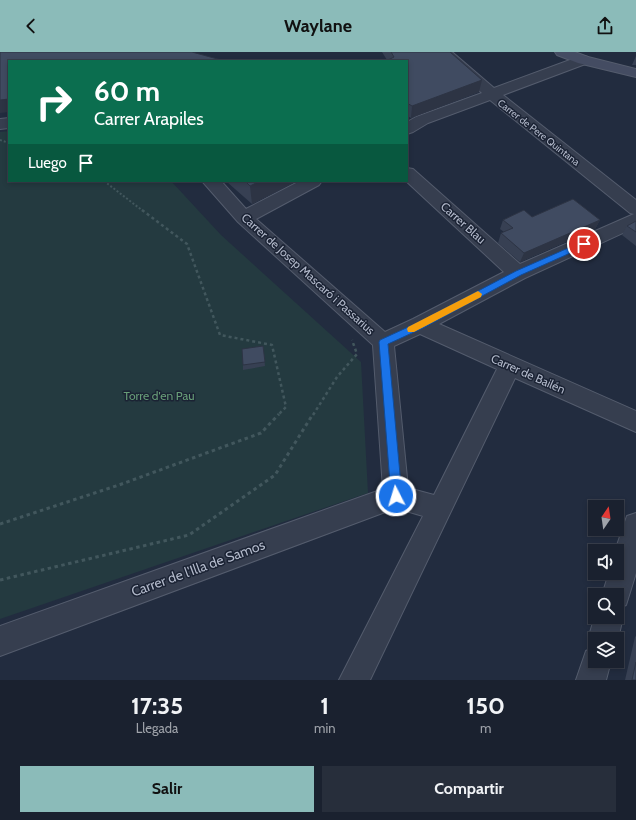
<!DOCTYPE html>
<html lang="es">
<meta charset="utf-8">
<style>
:root{--surface:#1a212f;--page:#272e3b;--text:#f1f3f6;--muted:#9fa3aa;--line:#383e4b;--accent:#8bbbb9}
body{margin:0;font-family:Cabin,sans-serif;background:var(--page);color:var(--text);height:100vh;display:flex;flex-direction:column;font-size:15px;white-space:nowrap}
*{box-sizing:border-box;margin:0}
p{font-size:13px;color:var(--muted)}
.icon{flex:none;width:22px;height:22px;fill:none;stroke:currentColor;stroke-width:2;stroke-linecap:round;stroke-linejoin:round}
.map{position:relative;height:628px;overflow:hidden}
.panel{display:flex;flex-direction:column;background:var(--surface);flex:1}
.panel>*{flex:none}
.hud{position:absolute;left:8px;top:8px;width:400px;height:122px;border-radius:0px;box-shadow:0 2px 6px #0003,0 0 0 1px var(--line);background:#0b6e4f;color:#fff;overflow:hidden}
.needle{width:26px;rotate:13deg}
.fabs{position:absolute;left:588px;top:448px;display:grid;gap:8px}
.fabs a{display:grid;place-items:center;width:36px;height:36px;border-radius:0px;background:var(--surface);box-shadow:0 2px 6px #0003,0 0 0 1px var(--line);font-size:20px}
.pin{position:absolute;display:grid;place-items:center;width:34px;height:34px;color:#fff;margin:-17px;border:2px solid #fff;border-radius:50%;box-shadow:0 1px 4px #0007}
.me{position:absolute;width:44px;margin:-22px;rotate:355deg;stroke-linejoin:round;filter:drop-shadow(0 0 3px #0008)}
.turn{display:flex;align-items:center;gap:14px;height:84px;padding:0 20px;font-size:18px}
.turn .icon{width:52px;height:52px;stroke-width:2.5}
.turn b{display:block;font-size:28px;line-height:34px}
.then{display:flex;align-items:center;height:38px;padding:0 20px;background:#0003;gap:8px;font-size:15px}
.eta{display:flex;justify-content:space-evenly;align-items:center;height:68px;text-align:center}
.eta b{font-size:24px;font-weight:700;line-height:28px}
.cta{display:flex;gap:8px;margin-top:auto;padding:8px 20px}
.cta a{flex:1;height:46px;border-radius:0px;background:var(--accent);color:#111;font-size:16px;font-weight:700;line-height:46px;text-align:center}
.cta a+a{background:var(--page);color:var(--text)}
header{display:flex;justify-content:space-between;align-items:center;height:52px;padding:0 20px;background:var(--accent);color:#111;font-size:18px;font-weight:700}
.map>svg:first-child{display:block}
.green{fill:#243a40}
.lines{fill:none;stroke-linecap:round;stroke-linejoin:round}
.street-casing{stroke:#545c6d;stroke-width:2}
.secondary-casing{stroke:#545c6d;stroke-width:2}
.path-far2{stroke:#42575d;stroke-width:2;stroke-dasharray:2 2;stroke-linecap:butt}
.path-far1{stroke:#42575d;stroke-width:2.5;stroke-dasharray:3 3;stroke-linecap:butt}
.path{stroke:#42575d;stroke-width:3;stroke-dasharray:3.5 3.5;stroke-linecap:butt}
.street{fill:#363e4f;fill-rule:evenodd}
.secondary{fill:#444c62;fill-rule:evenodd}
.wall{fill:#374053}
.shaded-wall{fill:#2d3444}
.building{fill:#404b61;stroke:#2d3444}
.route{fill:#1a73e8;stroke:#114b97}
.slow{fill:#f59e0b}
.labels{text-anchor:middle;stroke-width:3;stroke-linejoin:round;paint-order:stroke}
.far-street-label{font-size:10px;fill:#b2b9ca;stroke:#1b2334}
.street-label{font-size:12px;fill:#b2b9ca;stroke:#1b2334}
.park-label{font-size:12px;fill:#679d78;stroke:#1b2334}
.near-street-label{font-size:14px;fill:#b2b9ca;stroke:#1b2334}
</style>
<header><svg class="icon" aria-label="back" viewBox="0 0 24 24"><path d="M15 5l-7 7 7 7"/></svg>Waylane<svg class="icon" aria-label="share" viewBox="0 0 24 24"><path d="M12 15V3M7 8l5-5 5 5M5 13v7h14v-7"/></svg></header>
<div class="map">
<svg width="636" height="628" viewBox="0 0 636 628">
<rect width="100%" height="100%" fill="#222c3f"/>
<!-- green -->
<path class="green" d="M 9,79 L 9,129 L 171,129 L 221,183 L 361,310 L 368,441 L 0,567 L 0,80 Z"/>
<g class="lines">
<defs>
<path id="street" d="M 437,0 L 452,0 L 494,36 L 578,5 L 583,4 L 588,5 L 590,8 L 588,11 L 503,43 L 636,148 L 636,175 L 525,226 L 439,272 L 636,359 L 636,380 L 515,326 L 370,628 L 339,628 L 423,464 L 396,456 L 0,604 L 0,574 L 383,437 L 373,293 L 238,170 L 202,129 L 221,129 L 246,157 L 300,129 L 322,129 L 319,133 L 256,167 L 385,280 L 413,267 L 504,220 L 406,129 L 407,129 L 407,116 L 413,117 L 520,212 L 634,162 L 630,161 L 490,48 L 428,71 L 413,80 L 407,82 L 407,70 L 416,65 L 482,41 ZM 420,282 L 497,317 L 434,443 L 408,436 L 394,294 Z
M 9,66 L 9,76 L 0,77 L 0,67 Z
M 636,461 L 636,521 L 626,553 L 619,556 L 623,565 L 618,587 L 617,588 L 617,587 L 595,587 L 595,609 L 611,609 L 606,628 L 576,628 L 586,599 L 592,596 L 588,587 L 595,564 L 617,565 L 617,543 L 602,543 L 609,521 L 617,521 L 617,499 L 615,499 L 627,464 Z"/>
<path id="secondary" d="M 555,0 L 575,0 L 588,5 L 636,17 L 636,25 L 578,11 L 557,3 Z"/>
</defs>
<!-- street casing -->
<use href="#street" class="street-casing"/>
<!-- secondary casing -->
<use href="#secondary" class="secondary-casing"/>
<!-- path-far2 -->
<path class="path-far2" d="M 0,88 L 9,91
M 104,129 L 143,159"/>
<!-- path-far1 -->
<path class="path-far1" d="M 142,158 L 187,192 L 220,283 L 272,293 L 286,355 L 278,363
M 313,363 L 337,325 L 357,302 L 352,288"/>
<!-- path -->
<path class="path" d="M 0,472 L 119,433 L 261,381 L 279,362
M 0,528 L 189,483 L 275,423 L 313,362"/>
<!-- street -->
<use href="#street" class="street"/>
<!-- secondary -->
<use href="#secondary" class="secondary"/>
</g>
<!-- wall -->
<path class="wall" d="M 382,0 L 450,0 L 482,28 L 479,40 L 411,66 L 407,64 L 407,9 L 387,8 Z
M 636,4 L 636,13 L 632,13 Z
M 227,129 L 297,129 L 252,152 L 227,130 Z
M 532,165 L 600,168 L 595,177 L 520,210 L 498,191 L 501,181 L 504,180 L 500,177 L 503,168 Z
M 636,169 L 636,194 L 622,183 L 627,174 Z
M 263,294 L 265,314 L 243,318 L 243,313 Z
M 636,584 L 636,628 L 625,628 L 635,585 Z"/>
<!-- shaded-wall -->
<path class="shaded-wall" d="M 482,28 L 479,40 L 411,66 L 412,54 Z
M 9,47 L 9,60 L 0,61 L 0,48 Z
M 260,129 L 297,129 L 252,152 L 250,134 Z
M 600,168 L 595,177 L 520,210 L 524,201 Z"/>
<!-- building -->
<path class="building" d="M 0,0 L 192,0 L 225,9 L 9,9 L 9,47 L 0,48 Z
M 391,0 L 450,0 L 482,28 L 412,54 L 407,51 L 407,9 L 386,9 L 394,5 Z
M 245,129 L 260,129 L 250,134 Z
M 573,147 L 600,168 L 524,201 L 501,181 L 513,176 L 503,168 L 524,158 L 532,165 Z
M 636,169 L 636,180 L 627,174 Z
M 263,294 L 265,310 L 243,313 L 242,297 Z
M 636,610 L 636,628 L 632,628 Z"/>
<!-- route -->
<path class="route" d="M 584,189 L 586,190 L 586,194 L 521,223 L 423,276 L 388,292 L 402,444 L 400,447 L 396,449 L 393,447 L 391,444 L 379,290 L 380,288 L 417,271 L 516,219 Z"/>
<!-- slow -->
<path class="slow" d="M 478,239 L 482,242 L 481,245 L 414,280 L 408,280 L 407,277 L 408,275 Z"/>
<g class="labels">
<!-- far-street labels -->
<g class="far-street-label">
<text transform="translate(539 80) rotate(38)" y="4">Carrer de Pere Quintana</text>
</g>
<!-- street labels -->
<g class="street-label">
<text transform="translate(463 171) rotate(42)" y="4">Carrer Blau</text>
<text transform="translate(308 222) rotate(42)" y="4">Carrer de Josep Mascaró i Passarius</text>
<text transform="translate(528 322) rotate(24)" y="4">Carrer de Bailén</text>
</g>
<!-- park labels -->
<g class="park-label">
<text x="159" y="348">Torre d'en Pau</text>
</g>
<!-- near-street labels -->
<g class="near-street-label">
<text transform="translate(198 516) rotate(-20)" y="5">Carrer de l'Illa de Samos</text>
</g>
</g>
</svg>
<div class="fabs">
<a><svg class="needle" viewBox="-14 -14 28 28"><path d="M0-13l5 13h-10z" fill="#e53935"/><path d="M0 13l5-13h-10z" fill="#9fa3aa"/></svg></a>
<a><svg class="icon" aria-label="sound" viewBox="0 0 24 24"><path d="M4 9h4l5-4v14l-5-4H4zM17 9q2 3 0 6"/></svg></a>
<a><svg class="icon" aria-label="search" viewBox="0 0 24 24"><circle cx="10" cy="10" r="6"/><path d="M15 15l6 6"/></svg></a>
<a><svg class="icon" aria-label="layers" viewBox="0 0 24 24"><path d="M12 4l9 5-9 5-9-5zM3 14l9 5 9-5"/></svg></a>
</div>
<div class="pin" style="left:584px;top:192px;background:#d93025"><svg class="icon" aria-label="arrive" viewBox="0 0 24 24"><path d="M6 21V4h12l-3 4 3 4H6"/></svg></div>
<svg class="me" style="left:396px;top:444px" viewBox="-20 -20 40 40"><circle r="17" fill="#1a73e8" stroke="#fff" stroke-width="3"/><path d="M0-11L8 9 0 5-8 9z" fill="#fff"/></svg>
<div class="hud">
<div class="turn"><svg class="icon" aria-label="right" viewBox="0 0 24 24"><path d="M7 20v-9h11M14 6l5 5-5 5"/></svg><div><b>60 m</b>Carrer Arapiles</div></div>
<div class="then">Luego<svg class="icon" aria-label="arrive" viewBox="0 0 24 24"><path d="M6 21V4h12l-3 4 3 4H6"/></svg></div>
</div>
</div>
<section class="panel">
<div class="eta">
<div><b>17:35</b><p>Llegada</p></div>
<div><b>1</b><p>min</p></div>
<div><b>150</b><p>m</p></div>
</div>
<div class="cta"><a>Salir</a><a>Compartir</a></div>
</section>
